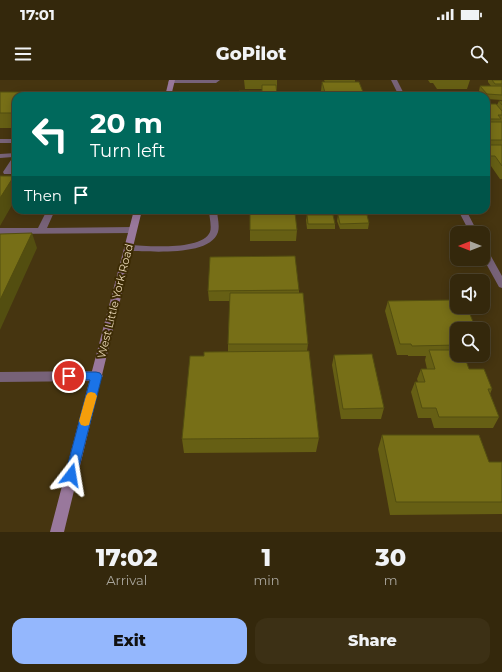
<!DOCTYPE html>
<style>
:root{--surface:#34280c;--page:#3c3015;--text:#f1f3f6;--muted:#a9a69d;--line:#4e442d;--accent:#94b7fd}
body{margin:0;font-family:Montserrat,sans-serif;background:var(--page);color:var(--text);height:100vh;display:flex;flex-direction:column;font-size:15px;white-space:nowrap}
*{box-sizing:border-box;margin:0}
p{font-size:13px;color:var(--muted)}
.icon{flex:none;width:22px;height:22px;fill:none;stroke:currentColor;stroke-width:2;stroke-linecap:round;stroke-linejoin:round}
.map{position:relative;height:452px;overflow:hidden}
.panel{display:flex;flex-direction:column;background:var(--surface);flex:1}
.panel>*{flex:none}
.top-card{position:absolute;left:12px;top:12px;width:478px;height:122px;border-radius:12px;box-shadow:0 2px 10px #0003,0 0 0 1px var(--line);background:#00695c;color:#fff;overflow:hidden}
.needle{width:26px;rotate:270deg}
.fabs{position:absolute;left:450px;top:146px;display:grid;gap:8px}
.fabs a{display:grid;place-items:center;width:40px;height:40px;border-radius:8px;background:var(--surface);box-shadow:0 2px 10px #0003,0 0 0 1px var(--line);font-size:20px}
.pin{position:absolute;display:grid;place-items:center;width:34px;height:34px;color:#fff;margin:-17px;border:2px solid #fff;border-radius:50%;box-shadow:0 1px 4px #0007}
.me{position:absolute;width:44px;margin:-22px;rotate:14deg;stroke-linejoin:round;filter:drop-shadow(0 0 3px #0008)}
.turn{display:flex;align-items:center;gap:14px;height:84px;padding:0 12px;font-size:18px}
.turn .icon{width:52px;height:52px;stroke-width:2.5}
.turn b{display:block;font-size:28px;line-height:34px}
.then{display:flex;align-items:center;height:38px;padding:0 12px;background:#0003;gap:8px;font-size:15px}
.eta{display:flex;justify-content:space-evenly;align-items:center;height:68px;text-align:center}
.eta b{font-size:24px;font-weight:800;line-height:28px}
.cta{display:flex;gap:8px;margin-top:auto;padding:8px 12px}
.cta a{flex:1;height:46px;border-radius:12px;background:var(--accent);color:#111;font-size:16px;font-weight:800;line-height:46px;text-align:center}
.cta a+a{background:var(--page);color:var(--text)}
.status{display:flex;justify-content:space-between;align-items:center;height:28px;padding:0 20px;background:var(--surface);direction:ltr}
.status svg{height:11px;fill:currentColor}
header{display:flex;justify-content:space-between;align-items:center;height:52px;padding:0 12px;background:var(--surface);font-size:18px;font-weight:800}
.map>svg:first-child{display:block}
.lines{fill:none;stroke-linecap:round;stroke-linejoin:round}
.service{fill:#776278;fill-rule:evenodd}
.minor{fill:#776278;fill-rule:evenodd}
.secondary{fill:#99789c;fill-rule:evenodd}
.wall{fill:#665f14}
.shaded-wall{fill:#534e10}
.building{fill:#776f17;stroke:#534e10}
.route{fill:#1a73e8;stroke:#114b97}
.slow{fill:#f59e0b}
.labels{text-anchor:middle;stroke-width:4;stroke-linejoin:round;paint-order:stroke}
.street-label{font-size:11px;fill:#ead8b7;stroke:#3c2b04}
</style>
<div class="status"><b>17:01</b><svg viewBox="0 0 49 12"><path d="M0 12V9h3v3zM5 12V6h3v6zM10 12V3h3v9zM15 12V0h3v12zM26 1h20v11H26zM47 4h2v5h-2z"/></svg></div>
<header><svg class="icon" aria-label="menu" viewBox="0 0 24 24"><path d="M4 6h16M4 12h16M4 18h16"/></svg>GoPilot<svg class="icon" aria-label="search" viewBox="0 0 24 24"><circle cx="10" cy="10" r="6"/><path d="M15 15l6 6"/></svg></header>
<div class="map">
<svg width="502" height="452" viewBox="0 0 502 452">
<rect width="100%" height="100%" fill="#463510"/>
<g class="lines">
<!-- service -->
<path class="service" d="M 171,0 L 220,0 L 216,3 L 169,3 L 168,2 Z
M 169,10 L 189,15 L 190,16 L 179,16 L 167,13 L 166,12 Z
M 0,59 L 16,59 L 16,63 L 0,63 Z
M 16,73 L 16,84 L 12,90 L 16,90 L 16,94 L 4,94 L 3,92 L 13,77 L 0,78 L 0,74 Z
M 47,130 L 55,130 L 47,148 L 133,147 L 137,150 L 133,153 L 0,154 L 0,148 L 38,148 Z
M 209,130 L 217,130 C 217,136 220,145 218,152 C 210,177 150,171 129,171 L 125,168 L 129,165 C 146,166 202,171 210,152 C 212,146 209,136 209,130 Z
M 97,291 L 101,293 L 103,296 L 101,299 L 97,301 L 0,302 L 0,292 Z"/>
<!-- minor -->
<path class="minor" d="M 391,0 L 397,0 L 405,16 L 399,16 Z
M 458,130 L 466,130 L 478,153 L 470,153 Z
M 483,166 L 487,169 L 502,196 L 502,208 L 499,207 L 483,178 Z"/>
<!-- secondary -->
<path class="secondary" d="M 169,0 L 175,0 L 171,16 L 165,16 Z
M 134,130 L 142,130 L 64,452 L 50,452 Z"/>
</g>
<!-- wall -->
<path class="wall" d="M 244,0 L 277,0 L 277,9 L 262,11 L 262,9 L 245,9 Z
M 324,0 L 355,0 L 355,2 L 363,12 L 362,16 L 323,16 L 321,11 L 322,2 L 325,2 Z
M 428,0 L 470,0 L 467,9 L 437,9 L 433,3 L 430,3 Z
M 488,0 L 502,0 L 502,20 L 486,19 L 486,16 L 483,16 L 479,11 L 480,6 L 491,6 L 488,2 Z
M 0,12 L 63,12 L 64,16 L 16,16 L 16,48 L 0,48 Z
M 499,21 L 502,21 L 502,99 L 500,99 L 491,86 L 486,86 L 486,24 L 497,25 Z
M 250,130 L 290,130 L 290,133 L 297,150 L 296,161 L 250,161 Z
M 307,135 L 335,144 L 335,149 L 307,149 L 306,140 Z
M 338,135 L 369,143 L 368,149 L 340,149 L 337,141 Z
M 299,210 L 299,213 L 308,264 L 307,271 L 319,358 L 316,372 L 184,373 L 182,359 L 204,276 L 228,272 L 228,264 L 230,221 L 209,221 L 208,211 Z
M 388,221 L 457,249 L 457,275 L 469,289 L 492,309 L 490,314 L 499,337 L 493,348 L 434,348 L 431,338 L 418,338 L 411,312 L 415,302 L 418,302 L 417,299 L 421,289 L 427,289 L 425,280 L 426,276 L 408,276 L 408,275 L 397,275 L 385,231 Z
M 334,275 L 384,328 L 381,339 L 341,339 L 332,285 Z
M 382,355 L 489,382 L 502,382 L 502,434 L 390,435 L 378,369 Z"/>
<!-- shaded-wall -->
<path class="shaded-wall" d="M 63,12 L 64,16 L 60,16 Z
M 14,96 L 16,102 L 16,118 L 0,146 L 0,118 Z
M 32,153 L 37,168 L 0,250 L 0,220 Z"/>
<!-- building -->
<path class="building" d="M 492,0 L 502,0 L 502,4 L 495,4 Z
M 322,2 L 359,2 L 363,12 L 354,12 L 355,16 L 326,16 Z
M 262,5 L 276,5 L 277,16 L 239,16 L 239,11 L 262,11 Z
M 480,6 L 502,6 L 502,15 L 487,14 Z
M 0,12 L 63,12 L 60,16 L 16,16 L 16,33 L 0,33 Z
M 499,21 L 502,21 L 502,25 Z
M 486,24 L 496,24 L 502,31 L 502,35 L 498,35 L 501,39 L 486,39 Z
M 486,42 L 502,42 L 502,60 L 486,60 Z
M 486,65 L 502,65 L 502,86 L 495,76 L 489,76 L 486,71 Z
M 0,96 L 14,96 L 0,118 Z
M 250,133 L 295,133 L 297,150 L 250,150 Z
M 307,135 L 333,135 L 335,144 L 308,144 Z
M 338,135 L 367,135 L 369,143 L 340,144 Z
M 32,153 L 0,220 L 0,154 Z
M 295,176 L 299,210 L 208,211 L 210,177 Z
M 230,213 L 303,213 L 308,264 L 228,264 Z
M 451,220 L 453,225 L 457,225 L 457,227 L 467,227 L 476,249 L 457,249 L 457,265 L 412,266 L 411,264 L 400,264 L 388,221 Z
M 429,270 L 457,270 L 457,275 L 464,275 L 469,289 L 484,289 L 492,309 L 488,309 L 499,337 L 439,337 L 436,328 L 422,328 L 415,302 L 425,302 L 421,289 L 435,289 Z
M 309,271 L 319,358 L 182,359 L 190,276 L 204,276 L 204,272 Z
M 372,274 L 384,328 L 343,329 L 334,275 Z
M 382,355 L 479,355 L 489,382 L 502,382 L 502,422 L 396,422 Z"/>
<!-- route -->
<path class="route" d="M 69,292 L 96,292 L 100,293 L 102,296 L 77,395 L 76,399 L 71,401 L 67,399 L 65,395 L 90,300 L 65,299 L 64,296 L 65,293 Z"/>
<!-- slow -->
<path class="slow" d="M 91,312 L 95,313 L 97,316 L 90,341 L 89,345 L 85,346 L 81,345 L 79,341 L 86,316 L 88,313 Z"/>
<g class="labels">
<!-- street labels -->
<g class="street-label">
<text transform="translate(115 221) rotate(-76)" y="4">West Little York Road</text>
</g>
</g>
</svg>
<div class="fabs">
<a><svg class="needle" viewBox="-14 -14 28 28"><path d="M0-13l5 13h-10z" fill="#e53935"/><path d="M0 13l5-13h-10z" fill="#a9a69d"/></svg></a>
<a><svg class="icon" aria-label="sound" viewBox="0 0 24 24"><path d="M4 9h4l5-4v14l-5-4H4zM17 9q2 3 0 6"/></svg></a>
<a><svg class="icon" aria-label="search" viewBox="0 0 24 24"><circle cx="10" cy="10" r="6"/><path d="M15 15l6 6"/></svg></a>
</div>
<div class="pin" style="left:69px;top:296px;background:#d93025"><svg class="icon" aria-label="arrive" viewBox="0 0 24 24"><path d="M6 21V4h12l-3 4 3 4H6"/></svg></div>
<svg class="me" style="left:71px;top:395px" viewBox="-20 -20 40 40"><path d="M0-17L14 15 0 8-14 15z" fill="#1a73e8" stroke="#fff" stroke-width="4"/></svg>
<div class="top-card">
<div class="turn"><svg class="icon" aria-label="left" viewBox="0 0 24 24"><path d="M17 20v-9H6M10 6l-5 5 5 5"/></svg><div><b>20 m</b>Turn left</div></div>
<div class="then">Then<svg class="icon" aria-label="arrive" viewBox="0 0 24 24"><path d="M6 21V4h12l-3 4 3 4H6"/></svg></div>
</div>
</div>
<section class="panel">
<div class="eta">
<div><b>17:02</b><p>Arrival</p></div>
<div><b>1</b><p>min</p></div>
<div><b>30</b><p>m</p></div>
</div>
<div class="cta"><a>Exit</a><a>Share</a></div>
</section>
